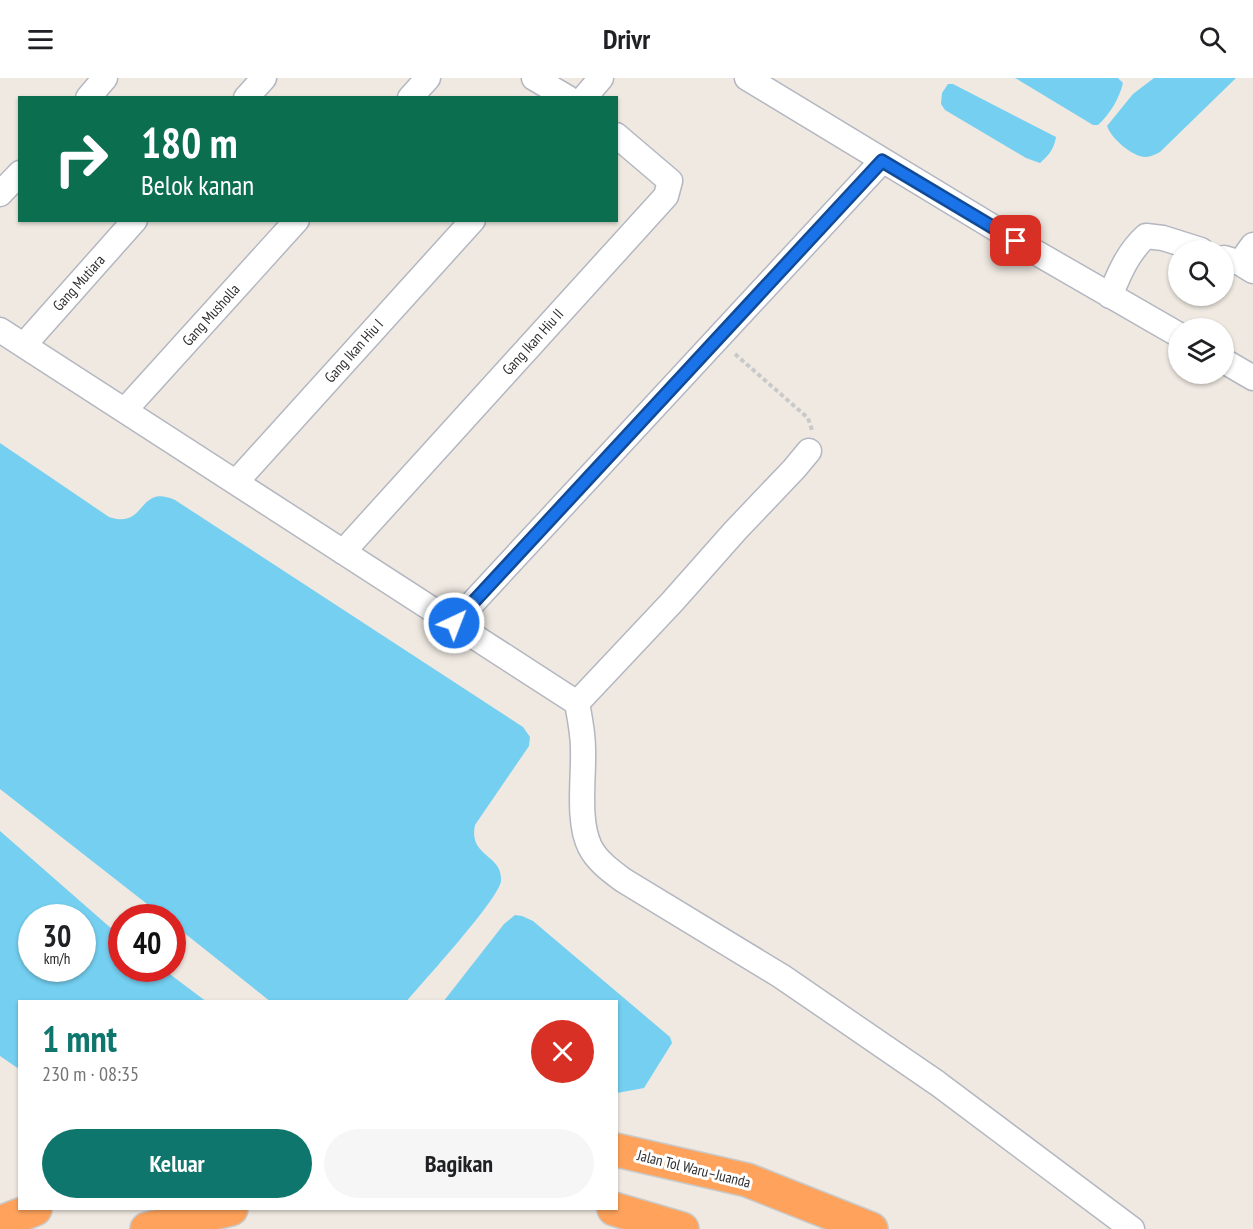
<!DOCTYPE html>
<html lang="id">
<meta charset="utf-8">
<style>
:root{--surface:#fff;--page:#f6f6f6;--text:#202124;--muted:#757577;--accent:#0f766e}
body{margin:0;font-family:"PT Sans Narrow",sans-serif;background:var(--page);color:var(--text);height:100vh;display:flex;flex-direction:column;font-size:22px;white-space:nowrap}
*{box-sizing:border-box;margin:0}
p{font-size:20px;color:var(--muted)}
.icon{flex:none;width:33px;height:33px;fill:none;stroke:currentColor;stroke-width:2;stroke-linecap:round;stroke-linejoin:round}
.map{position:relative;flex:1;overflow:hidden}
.sheet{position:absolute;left:18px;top:922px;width:600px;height:210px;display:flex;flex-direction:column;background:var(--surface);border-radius:0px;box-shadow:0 2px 4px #0004}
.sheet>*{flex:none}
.banner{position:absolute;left:18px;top:18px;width:600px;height:126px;border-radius:0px;box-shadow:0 2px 4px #0004;background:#0b6e4f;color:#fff;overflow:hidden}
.tools{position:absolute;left:1168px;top:162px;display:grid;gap:12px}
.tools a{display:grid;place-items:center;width:66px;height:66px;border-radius:50%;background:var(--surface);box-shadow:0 2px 4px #0004;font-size:30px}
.speed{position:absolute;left:18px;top:826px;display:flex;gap:12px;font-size:30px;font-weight:700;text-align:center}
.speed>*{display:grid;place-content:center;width:78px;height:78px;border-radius:50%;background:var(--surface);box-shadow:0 2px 4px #0004;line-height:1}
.speed small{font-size:15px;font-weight:400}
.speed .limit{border:9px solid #d22;background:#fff;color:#111}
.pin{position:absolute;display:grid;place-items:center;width:51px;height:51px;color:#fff;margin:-26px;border-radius:12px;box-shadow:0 3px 9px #0006}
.me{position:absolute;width:66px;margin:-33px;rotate:43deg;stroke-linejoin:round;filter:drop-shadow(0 0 4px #0008)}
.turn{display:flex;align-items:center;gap:21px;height:126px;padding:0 24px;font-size:27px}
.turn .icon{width:78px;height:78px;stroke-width:2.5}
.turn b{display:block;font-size:42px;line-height:51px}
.round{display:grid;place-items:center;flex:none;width:63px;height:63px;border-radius:32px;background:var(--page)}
.overview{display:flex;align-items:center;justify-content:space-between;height:102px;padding:0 24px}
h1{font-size:36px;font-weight:700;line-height:45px;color:var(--accent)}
.cta{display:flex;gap:12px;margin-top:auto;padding:12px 24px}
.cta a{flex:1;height:69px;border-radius:36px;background:var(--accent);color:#fff;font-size:24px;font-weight:700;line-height:69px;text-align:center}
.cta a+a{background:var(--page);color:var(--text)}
header{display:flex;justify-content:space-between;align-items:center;height:78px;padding:0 24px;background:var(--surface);font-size:27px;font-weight:700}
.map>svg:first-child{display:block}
.water{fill:#75cff0;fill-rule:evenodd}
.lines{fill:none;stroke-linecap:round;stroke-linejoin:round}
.minor-casing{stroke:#b4b7c1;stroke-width:27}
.highway-casing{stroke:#c9c9c9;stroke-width:36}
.path{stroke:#c9c9c9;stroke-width:4;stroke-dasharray:4.5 3;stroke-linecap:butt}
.minor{stroke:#fff;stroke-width:24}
.highway{stroke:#ffa35c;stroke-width:33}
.route-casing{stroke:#114b97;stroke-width:15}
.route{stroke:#1a73e8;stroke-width:10}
.labels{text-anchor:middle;stroke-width:6;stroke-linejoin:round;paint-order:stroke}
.street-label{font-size:15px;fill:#2e2e2e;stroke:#fff}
</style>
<header><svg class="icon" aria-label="menu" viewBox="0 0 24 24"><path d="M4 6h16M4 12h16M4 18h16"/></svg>Drivr<svg class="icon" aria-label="search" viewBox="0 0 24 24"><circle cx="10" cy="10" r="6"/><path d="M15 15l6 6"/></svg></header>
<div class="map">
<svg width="1253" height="1151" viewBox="0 0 1253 1151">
<rect width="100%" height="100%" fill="#efe9e1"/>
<!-- water -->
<path class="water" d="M 1015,0 L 1118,0 L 1123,5 C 1119,21 1110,36 1098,47 L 1093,47 Z
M 1154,0 L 1236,0 L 1160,74 C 1156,76 1150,79 1146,79 C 1132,79 1111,60 1107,48 L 1133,16 Z
M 948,6 L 953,6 L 1056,59 C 1054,71 1049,77 1040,85 L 1026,80 L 945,32 L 941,26 L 942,15 Z
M 0,365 L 109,439 C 147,452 137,405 175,422 L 523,649 L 530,659 L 529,668 L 475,747 C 468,779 503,776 501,803 C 499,821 422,905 406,924 L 271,924 L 173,846 L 172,840 L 165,840 L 0,711 Z
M 0,753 L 121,859 L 122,891 L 163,891 L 207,924 L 20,924 L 19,991 L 0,978 ZM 32,840 L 82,840 L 82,891 L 32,891 Z
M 515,837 L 522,838 L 533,843 L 670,959 L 672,965 L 644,1010 L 617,1015 L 616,924 L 443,924 L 504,846 Z"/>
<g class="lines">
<defs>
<path id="minor" d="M 534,0 L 568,20
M 747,0 L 1016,163 L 1179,257
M 88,20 L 105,0
M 246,20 L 264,0
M 410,20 L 428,0
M 584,20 L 601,0
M 0,116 L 20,95
M 1224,180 L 1240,185 L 1253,193
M 1240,185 L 1253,167
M 1110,218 C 1119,196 1128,174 1146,158 L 1163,160 L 1201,172
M 0,252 L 577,625 C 580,641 583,655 583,671 C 584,700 577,743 590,769 C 597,783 611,793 623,802 L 781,898 L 937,1005 L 1132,1151
M 24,267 L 135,142
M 1224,283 L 1253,300
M 125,332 L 297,142
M 236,404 L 473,142
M 343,474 L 666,118 L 670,103 L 616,57
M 454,545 L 882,83
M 577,625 L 673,523 L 735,453 L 794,391 L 809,373"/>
<path id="highway" d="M 616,1072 L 747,1102 L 871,1151
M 614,1131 L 682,1151
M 0,1145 L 35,1131
M 147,1151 L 231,1131"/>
</defs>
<!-- minor casing -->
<use href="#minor" class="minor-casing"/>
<!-- highway casing -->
<use href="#highway" class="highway-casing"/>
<!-- path -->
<path class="path" d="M 735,276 L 808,340 L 812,352"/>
<!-- minor -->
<use href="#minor" class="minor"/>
<!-- highway -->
<use href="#highway" class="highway"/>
</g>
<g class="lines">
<defs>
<path id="route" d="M 454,545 L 882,83 L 1016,163"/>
</defs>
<!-- route casing -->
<use href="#route" class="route-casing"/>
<!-- route -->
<use href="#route" class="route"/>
</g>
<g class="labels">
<!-- street labels -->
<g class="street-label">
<text transform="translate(79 205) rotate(-48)" y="5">Gang Mutiara</text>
<text transform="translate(211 237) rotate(-48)" y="5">Gang Musholla</text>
<text transform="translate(533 264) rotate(-48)" y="5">Gang Ikan Hiu II</text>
<text transform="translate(354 273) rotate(-48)" y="5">Gang Ikan Hiu I</text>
<text transform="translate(694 1091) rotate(14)" y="5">Jalan Tol Waru–Juanda</text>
</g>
</g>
</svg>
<div class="tools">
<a><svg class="icon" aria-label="search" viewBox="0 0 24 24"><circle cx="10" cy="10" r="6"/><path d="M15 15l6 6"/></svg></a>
<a><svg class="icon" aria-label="layers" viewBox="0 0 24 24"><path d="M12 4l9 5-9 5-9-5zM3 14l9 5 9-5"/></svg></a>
</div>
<div class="speed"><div>30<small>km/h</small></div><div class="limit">40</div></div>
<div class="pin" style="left:1016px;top:163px;background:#d93025"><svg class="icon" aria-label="arrive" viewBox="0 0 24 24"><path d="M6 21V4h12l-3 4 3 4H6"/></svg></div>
<svg class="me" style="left:454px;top:545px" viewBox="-20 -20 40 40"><circle r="17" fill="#1a73e8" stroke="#fff" stroke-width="3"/><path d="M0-11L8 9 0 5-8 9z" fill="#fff"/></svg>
<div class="banner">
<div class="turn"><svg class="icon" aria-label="right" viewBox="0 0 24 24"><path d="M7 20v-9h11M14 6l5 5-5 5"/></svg><div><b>180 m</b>Belok kanan</div></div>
</div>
<section class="sheet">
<div class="overview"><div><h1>1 mnt</h1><p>230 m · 08:35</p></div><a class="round" style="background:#d93025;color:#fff"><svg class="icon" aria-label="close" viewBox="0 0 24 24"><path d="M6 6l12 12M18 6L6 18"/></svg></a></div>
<div class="cta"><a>Keluar</a><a>Bagikan</a></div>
</section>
</div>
